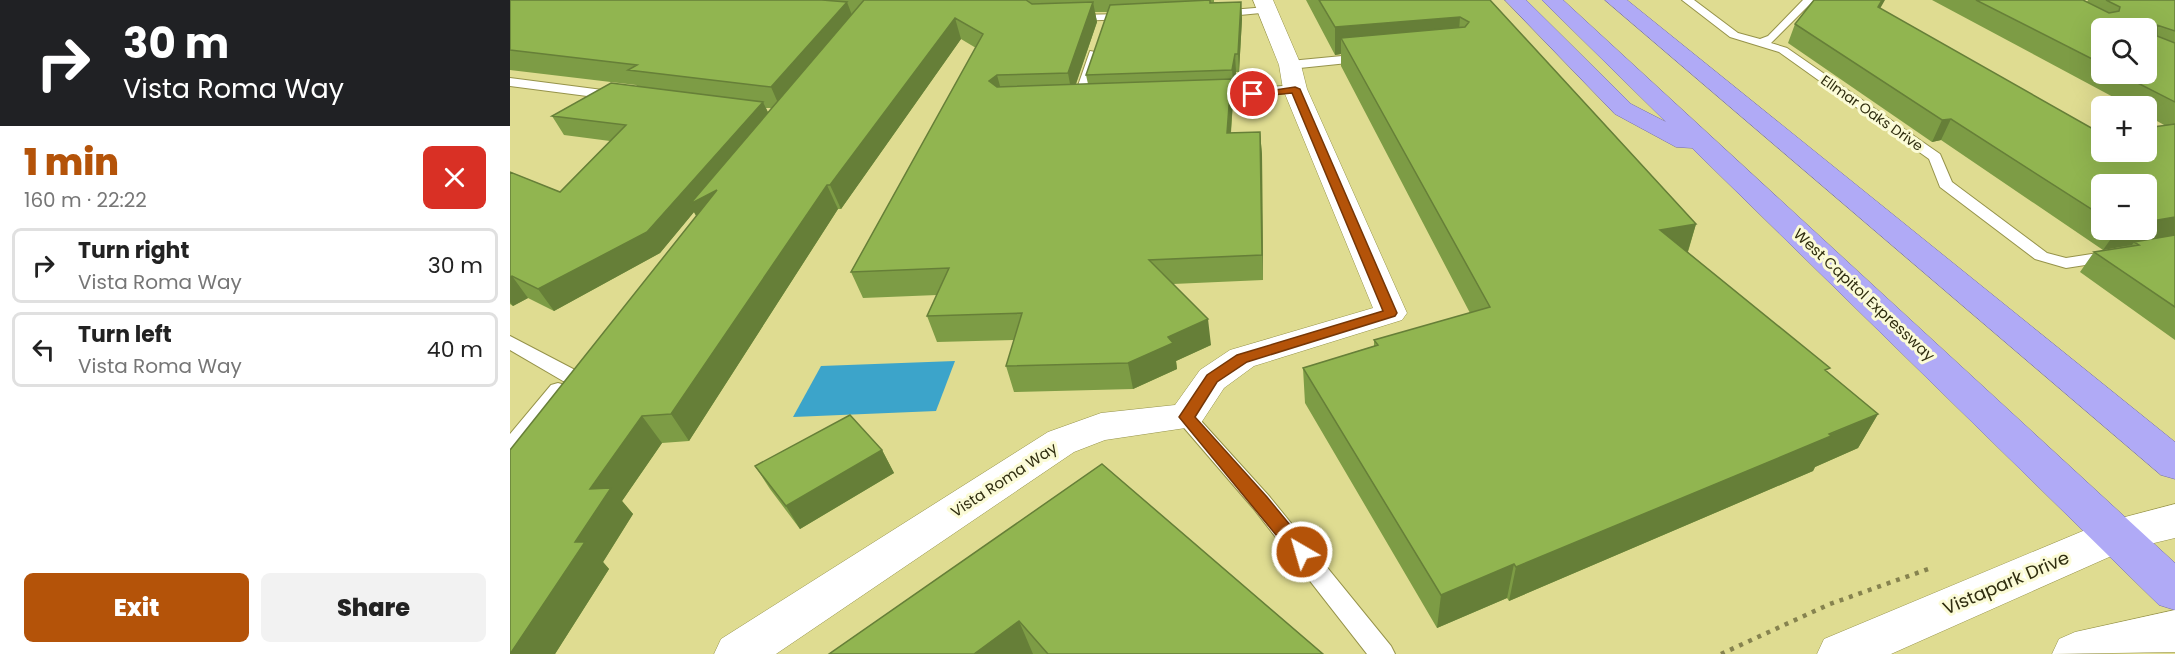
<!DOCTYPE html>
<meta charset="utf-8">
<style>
:root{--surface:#fff;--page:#f2f2f2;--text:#222;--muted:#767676;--line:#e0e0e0;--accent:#b45309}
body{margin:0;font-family:Poppins,sans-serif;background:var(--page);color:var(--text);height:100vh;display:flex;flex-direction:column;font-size:22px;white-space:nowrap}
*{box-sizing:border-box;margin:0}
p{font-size:20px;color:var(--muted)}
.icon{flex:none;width:33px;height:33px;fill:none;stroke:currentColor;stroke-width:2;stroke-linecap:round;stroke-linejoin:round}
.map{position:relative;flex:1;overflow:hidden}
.side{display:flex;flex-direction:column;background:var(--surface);width:510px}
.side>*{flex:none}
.hud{background:#202124;color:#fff;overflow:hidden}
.controls{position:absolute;left:1581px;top:18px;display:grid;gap:12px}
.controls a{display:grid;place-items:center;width:66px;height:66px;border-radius:9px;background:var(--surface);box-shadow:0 6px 24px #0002;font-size:30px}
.pin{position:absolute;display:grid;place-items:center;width:51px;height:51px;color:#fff;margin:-26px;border:3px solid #fff;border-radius:50%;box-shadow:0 2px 6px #0007}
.me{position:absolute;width:66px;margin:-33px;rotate:322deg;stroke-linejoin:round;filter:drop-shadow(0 0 4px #0008)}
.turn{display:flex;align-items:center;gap:21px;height:126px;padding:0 24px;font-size:27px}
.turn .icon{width:78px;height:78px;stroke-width:2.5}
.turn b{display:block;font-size:42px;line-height:51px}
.round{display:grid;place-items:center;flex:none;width:63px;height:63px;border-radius:9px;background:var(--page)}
.head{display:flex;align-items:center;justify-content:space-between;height:102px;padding:0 24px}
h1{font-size:36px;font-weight:800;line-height:45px;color:var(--accent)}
.button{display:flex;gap:12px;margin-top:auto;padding:12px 24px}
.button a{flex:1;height:69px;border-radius:9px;background:var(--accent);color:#fff;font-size:24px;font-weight:800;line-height:69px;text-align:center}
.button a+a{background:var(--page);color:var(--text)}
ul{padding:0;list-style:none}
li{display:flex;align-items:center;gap:18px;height:75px;margin:0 12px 9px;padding:0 12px;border:3px solid var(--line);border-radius:9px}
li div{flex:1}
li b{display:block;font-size:22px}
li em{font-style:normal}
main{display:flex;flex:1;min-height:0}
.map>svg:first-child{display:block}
.water{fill:#3ca4ca}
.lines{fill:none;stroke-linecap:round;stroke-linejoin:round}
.service-casing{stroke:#96934a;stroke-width:2}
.minor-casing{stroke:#96934a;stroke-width:1}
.tertiary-casing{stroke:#96934a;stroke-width:1}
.trunk-casing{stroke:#7670a4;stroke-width:1}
.path{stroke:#86834f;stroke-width:4.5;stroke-dasharray:4 6;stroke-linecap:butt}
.service{fill:#fff;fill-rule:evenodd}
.minor{fill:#fff;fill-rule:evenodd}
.tertiary{fill:#fff;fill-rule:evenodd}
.trunk{fill:#b0aaf6;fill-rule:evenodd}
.wall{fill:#7d9c45;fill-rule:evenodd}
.shaded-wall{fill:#667f38}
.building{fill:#91b550;stroke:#667f38;stroke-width:1.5}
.route{fill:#b45309;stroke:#753606;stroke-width:1.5}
.labels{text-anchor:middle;stroke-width:6;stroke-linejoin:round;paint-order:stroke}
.far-street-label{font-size:14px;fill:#2f2d0f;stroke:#fbfbd6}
.street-label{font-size:15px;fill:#2f2d0f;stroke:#fbfbd6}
.near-street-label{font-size:18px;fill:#2f2d0f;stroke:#fbfbd6}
</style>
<main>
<section class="side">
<div class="hud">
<div class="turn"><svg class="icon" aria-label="right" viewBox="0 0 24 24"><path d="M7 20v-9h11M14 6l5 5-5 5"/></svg><div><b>30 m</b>Vista Roma Way</div></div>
</div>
<div class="head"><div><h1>1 min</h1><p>160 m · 22:22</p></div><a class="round" style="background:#d93025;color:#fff"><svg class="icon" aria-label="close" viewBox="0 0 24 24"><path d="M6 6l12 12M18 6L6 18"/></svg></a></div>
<ul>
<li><svg class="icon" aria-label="right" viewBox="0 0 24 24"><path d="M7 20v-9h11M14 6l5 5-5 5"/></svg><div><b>Turn right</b><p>Vista Roma Way</p></div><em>30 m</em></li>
<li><svg class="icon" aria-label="left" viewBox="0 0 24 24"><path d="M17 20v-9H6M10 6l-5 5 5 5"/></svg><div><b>Turn left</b><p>Vista Roma Way</p></div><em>40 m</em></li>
</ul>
<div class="button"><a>Exit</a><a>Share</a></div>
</section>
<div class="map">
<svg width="1665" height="654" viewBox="0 0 1665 654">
<rect width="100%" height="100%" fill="#dfdc91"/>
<!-- water -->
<path class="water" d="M 445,361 L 426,411 L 283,417 L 311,366 Z"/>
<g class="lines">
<defs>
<path id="service" d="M 1172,0 L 1184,0 L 1228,33 L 1250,39 L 1258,36 L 1293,0 L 1304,0 L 1261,43 L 1277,48 L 1430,154 L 1442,182 L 1537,253 L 1556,258 L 1601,251 L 1609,256 L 1601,261 L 1556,268 L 1525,259 L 1430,187 L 1419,159 L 1269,52 L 1220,37 Z
M 757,7 L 762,10 L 761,12 L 709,17 L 704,14 L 709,11 Z
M 618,14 L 623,17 L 622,19 L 562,21 L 557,18 L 562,15 Z
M 580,51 L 590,53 L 575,100 L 569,104 L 563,100 Z
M 853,54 L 859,58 L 857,61 L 780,69 L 774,65 L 780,61 Z
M 0,78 L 108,92 L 114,96 L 108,100 L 0,86 Z
M 785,85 L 791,89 L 789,92 L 697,100 L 691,96 L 697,92 Z
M 0,336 L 67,371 L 70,376 L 67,381 L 53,381 L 0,350 Z
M 48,383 L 55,385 L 58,390 L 55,395 L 7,454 L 0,456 L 0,434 L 41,385 Z
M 676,410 L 683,412 L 759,496 L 881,646 L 885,654 L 857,654 L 743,508 L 669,422 L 666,417 L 669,412 Z"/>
<path id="minor" d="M 743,0 L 763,0 L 791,65 L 797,89 L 897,313 L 892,320 L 744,366 L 714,388 L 689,426 L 595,440 L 564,452 L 266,654 L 204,654 L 211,639 L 538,432 L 591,413 L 665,405 L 690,370 L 720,350 L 863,308 L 773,89 L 769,65 Z"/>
<path id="tertiary" d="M 1665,504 L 1665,538 L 1615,550 L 1381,654 L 1307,654 L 1314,639 L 1592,523 Z
M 1665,610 L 1665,652 L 1542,654 L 1549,639 L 1565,632 Z"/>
<path id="trunk" d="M 995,0 L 1016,0 L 1121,104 L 1156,122 L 1032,0 L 1053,0 L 1665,563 L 1665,610 L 1649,605 L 1182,148 L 1166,147 L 1105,114 Z
M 1095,0 L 1117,0 L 1665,442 L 1665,479 L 1651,475 Z"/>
</defs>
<!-- service casing -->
<use href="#service" class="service-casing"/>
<!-- minor casing -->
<use href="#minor" class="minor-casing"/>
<!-- tertiary casing -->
<use href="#tertiary" class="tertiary-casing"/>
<!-- trunk casing -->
<use href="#trunk" class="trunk-casing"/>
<!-- path -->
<path class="path" d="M 1211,654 L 1320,604 L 1421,568"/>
<!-- service -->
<use href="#service" class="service"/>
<!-- minor -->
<use href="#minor" class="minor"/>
<!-- tertiary -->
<use href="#tertiary" class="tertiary"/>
<!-- trunk -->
<use href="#trunk" class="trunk"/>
</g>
<!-- wall -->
<path class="wall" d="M 0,0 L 704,0 L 704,2 L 731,2 L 732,19 L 729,72 L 726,72 L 724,88 L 722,88 L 723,101 L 721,133 L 750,132 L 752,155 L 753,280 L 663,284 L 701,345 L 666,361 L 667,369 L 623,389 L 504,392 L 496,366 L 504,340 L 427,342 L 417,316 L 427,295 L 353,298 L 341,272 L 466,48 L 451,39 L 331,209 L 328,209 L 179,441 L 152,443 L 112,501 L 123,514 L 93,562 L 99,569 L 45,654 L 0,654 L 186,216 L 184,212 L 150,253 L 44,311 L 18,298 L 3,306 L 0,304 L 0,172 L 50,192 L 100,141 L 54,135 L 42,116 L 127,86 L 126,85 L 0,70 ZM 585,12 L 598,12 L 576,75 L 578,84 L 566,84 L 587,22 ZM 256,108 L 261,108 L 258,112 Z
M 796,0 L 980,0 L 1186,224 L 1178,252 L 1318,373 L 1368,414 L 1348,448 L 1305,467 L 1303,471 L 999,601 L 997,598 L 927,628 L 795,403 L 793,368 L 864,346 L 864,340 L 960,313 L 831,66 L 831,54 L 825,55 Z
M 1422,0 L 1573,0 L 1577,2 L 1578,0 L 1665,0 L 1665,340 L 1570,272 L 1584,252 L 1622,245 L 1593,250 L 1431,140 L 1422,142 L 1278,43 L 1285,24 L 1370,8 L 1592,152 L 1656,126 L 1636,115 L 1636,106 L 1620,106 ZM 1592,28 L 1636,74 L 1592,74 ZM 1592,184 L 1636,230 L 1592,230 Z
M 372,450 L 384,473 L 290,529 L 260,489 L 245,466 Z
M 592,464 L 813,654 L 319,654 Z"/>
<!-- shaded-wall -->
<path class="shaded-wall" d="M 1372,0 L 1375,0 L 1360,26 L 1368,7 Z
M 337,2 L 345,23 L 271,110 L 261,87 Z
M 583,2 L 587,22 L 562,95 L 558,73 Z
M 731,2 L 732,19 L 729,72 L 728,54 Z
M 950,17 L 948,44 L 831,38 L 831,54 L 825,55 L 825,27 Z
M 445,18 L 451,39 L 331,209 L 320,185 Z
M 725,54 L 726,72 L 724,88 L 722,70 Z
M 487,75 L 493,97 L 479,81 Z
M 721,79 L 723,101 L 719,156 L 717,133 Z
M 253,102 L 262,121 L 207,190 L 194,229 L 184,212 L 150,253 L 44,311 L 28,289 Z
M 1441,119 L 1431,140 L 1422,142 L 1432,120 Z
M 750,132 L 752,155 L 753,280 L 752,255 Z
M 317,185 L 328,209 L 179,441 L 161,414 Z
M 1665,213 L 1665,235 L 1624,242 L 1622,245 L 1593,250 L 1607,230 L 1636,230 L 1636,222 Z
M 1186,224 L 1176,257 L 1150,230 Z
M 2,276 L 18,298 L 3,306 L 0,302 L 0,277 Z
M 698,319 L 701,345 L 666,361 L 667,369 L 623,389 L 618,363 L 658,337 Z
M 1368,414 L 1348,448 L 1305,467 L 1303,471 L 999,601 L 1006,567 Z
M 132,416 L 152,443 L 112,501 L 123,514 L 93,562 L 99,569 L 45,654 L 0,654 L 65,542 L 80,489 Z
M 372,450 L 384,473 L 290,529 L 276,506 Z
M 1004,564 L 997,598 L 927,628 L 931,595 Z
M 509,621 L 523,654 L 464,654 Z"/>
<!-- building -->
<path class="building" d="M 0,0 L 312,0 L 337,2 L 261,87 L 118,70 L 127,65 L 0,50 Z
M 354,0 L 516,0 L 522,4 L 583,2 L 558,73 L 487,75 L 479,81 L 487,87 L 721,79 L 717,133 L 750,132 L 752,255 L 639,260 L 698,319 L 658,337 L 663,343 L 618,363 L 496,366 L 512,313 L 417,316 L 439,268 L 341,272 L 473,34 L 445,18 L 320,185 L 317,185 L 161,414 L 132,416 L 80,489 L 101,488 L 65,542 L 75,542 L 0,654 L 0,450 L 207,190 L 180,204 Z
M 700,0 L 700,3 L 731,2 L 728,54 L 725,54 L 722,70 L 576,75 L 600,5 Z
M 809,0 L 980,0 L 1186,224 L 1150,230 L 1320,368 L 1315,370 L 1368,414 L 1319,434 L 1321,436 L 1006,567 L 1004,564 L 931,595 L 793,368 L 868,345 L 864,340 L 980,307 L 831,38 L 955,27 L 959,22 L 950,17 L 825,27 Z
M 1304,0 L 1372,0 L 1368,7 L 1592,134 L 1592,152 L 1636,152 L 1636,128 L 1665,124 L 1665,217 L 1636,222 L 1636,184 L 1592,184 L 1592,216 L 1441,119 L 1432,120 L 1285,24 Z
M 1466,0 L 1573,0 L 1599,13 L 1609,11 L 1610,7 L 1596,0 L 1665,0 L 1665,31 L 1647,25 L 1647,36 L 1665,43 L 1665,102 L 1610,74 L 1636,74 L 1636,28 L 1592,28 L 1592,64 Z
M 101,83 L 253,102 L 137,232 L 28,289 L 2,276 L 0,277 L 0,172 L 50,192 L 116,125 L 42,116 Z
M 1665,235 L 1665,307 L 1584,252 L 1629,245 L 1624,242 Z
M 340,415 L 372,450 L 276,506 L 245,466 Z
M 592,464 L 813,654 L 538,654 L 509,621 L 464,654 L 319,654 Z"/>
<!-- route -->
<path class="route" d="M 785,87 L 790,89 L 887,313 L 885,316 L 737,362 L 707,382 L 685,417 L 757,497 L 798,547 L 800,552 L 798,558 L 792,560 L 785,558 L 669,417 L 697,375 L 727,355 L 873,311 L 782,93 L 743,97 L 738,94 Z"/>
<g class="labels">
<!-- far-street labels -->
<g class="far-street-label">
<text transform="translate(1362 113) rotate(35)" y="5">Ellmar Oaks Drive</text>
</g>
<!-- street labels -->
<g class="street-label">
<text transform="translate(1354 295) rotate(43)" y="5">West Capitol Expressway</text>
<text transform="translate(494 480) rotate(-33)" y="5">Vista Roma Way</text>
</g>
<!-- near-street labels -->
<g class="near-street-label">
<text transform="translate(1496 583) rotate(-23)" y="6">Vistapark Drive</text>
</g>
</g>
</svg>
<div class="controls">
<a><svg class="icon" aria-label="search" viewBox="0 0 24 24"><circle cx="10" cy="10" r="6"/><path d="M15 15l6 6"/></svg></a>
<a>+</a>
<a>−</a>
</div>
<div class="pin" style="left:743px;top:94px;background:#d93025"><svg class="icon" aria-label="arrive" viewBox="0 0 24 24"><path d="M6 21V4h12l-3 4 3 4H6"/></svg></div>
<svg class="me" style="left:792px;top:552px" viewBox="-20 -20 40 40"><circle r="17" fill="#b45309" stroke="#fff" stroke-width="3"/><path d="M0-11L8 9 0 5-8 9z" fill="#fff"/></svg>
</div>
</main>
